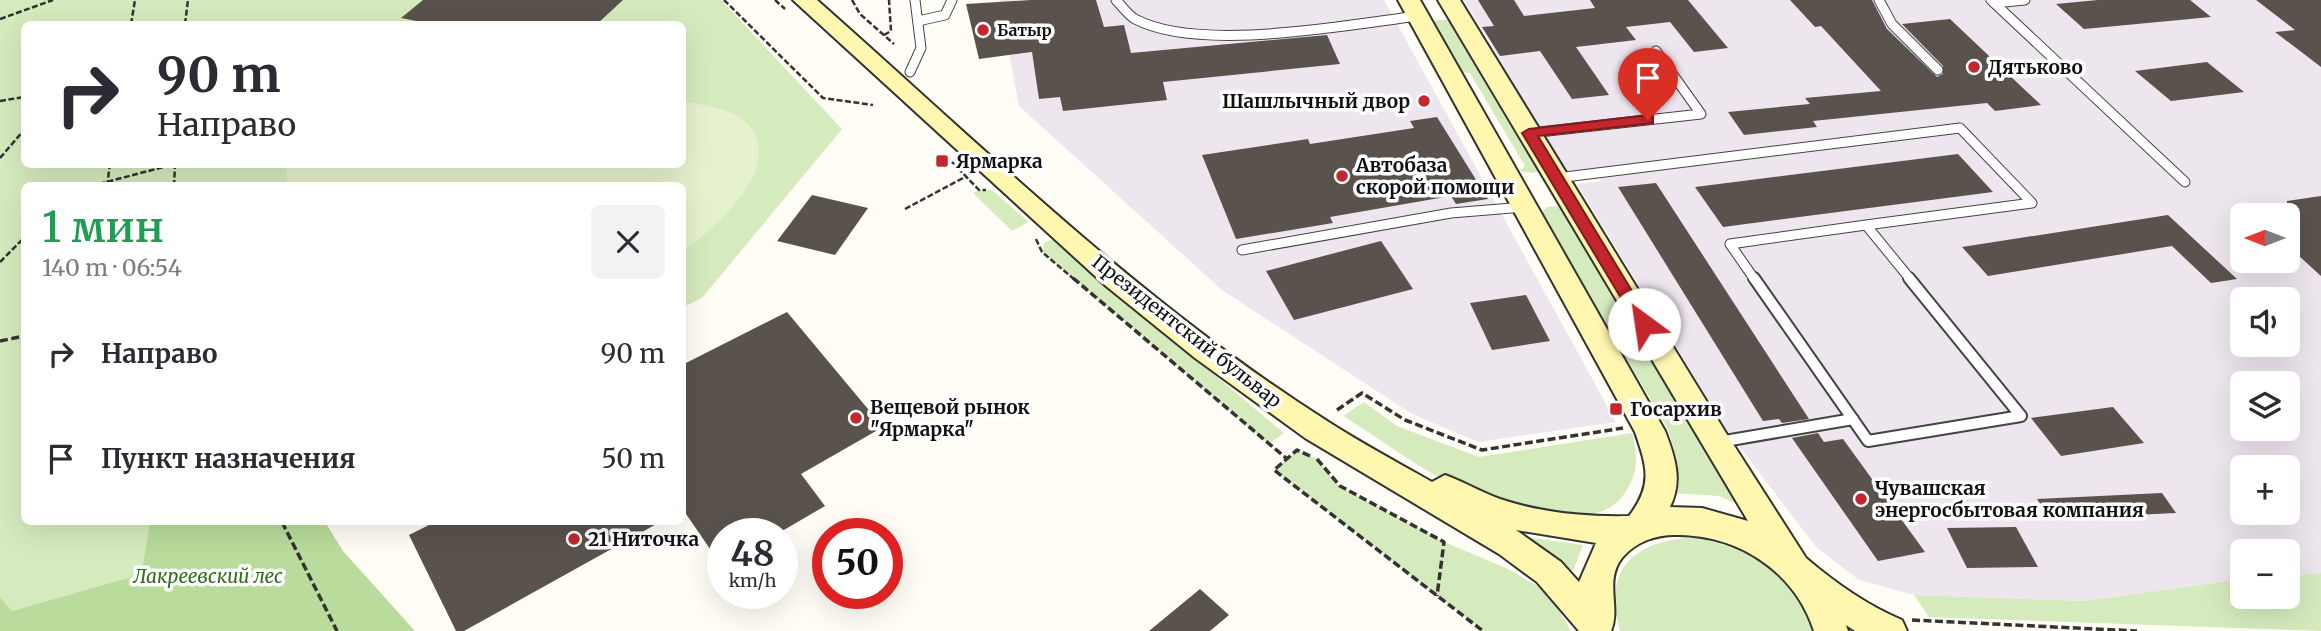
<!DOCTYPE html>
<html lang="ru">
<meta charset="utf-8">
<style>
:root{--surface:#fff;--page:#f2f2f3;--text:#2b2b33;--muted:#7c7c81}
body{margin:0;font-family:Merriweather,serif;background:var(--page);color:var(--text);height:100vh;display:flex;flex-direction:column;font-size:26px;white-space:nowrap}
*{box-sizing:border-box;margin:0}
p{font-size:23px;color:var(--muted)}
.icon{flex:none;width:38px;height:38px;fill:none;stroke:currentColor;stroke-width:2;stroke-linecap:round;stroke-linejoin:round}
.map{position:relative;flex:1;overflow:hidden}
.side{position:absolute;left:21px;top:182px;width:665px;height:343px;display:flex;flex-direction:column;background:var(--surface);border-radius:10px;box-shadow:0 7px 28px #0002}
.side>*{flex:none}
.guide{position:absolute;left:21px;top:21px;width:665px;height:147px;border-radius:10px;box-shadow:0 7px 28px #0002;background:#fff;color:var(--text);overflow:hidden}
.needle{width:46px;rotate:270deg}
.buttons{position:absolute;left:2230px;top:203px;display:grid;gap:14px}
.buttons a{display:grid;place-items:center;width:70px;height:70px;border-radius:10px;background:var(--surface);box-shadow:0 7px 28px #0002;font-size:35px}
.speed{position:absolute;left:707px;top:518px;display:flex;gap:14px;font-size:35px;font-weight:700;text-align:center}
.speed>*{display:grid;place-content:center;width:91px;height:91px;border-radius:50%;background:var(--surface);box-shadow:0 7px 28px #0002;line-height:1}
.speed small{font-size:18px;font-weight:400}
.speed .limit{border:10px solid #d22;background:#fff;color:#111}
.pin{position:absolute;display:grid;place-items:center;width:60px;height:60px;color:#fff;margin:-72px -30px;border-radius:50% 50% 50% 0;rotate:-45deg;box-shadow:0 0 7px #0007}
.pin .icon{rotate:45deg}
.me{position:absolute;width:77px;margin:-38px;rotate:329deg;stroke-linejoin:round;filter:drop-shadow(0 0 5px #0008)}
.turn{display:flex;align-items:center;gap:24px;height:147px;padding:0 21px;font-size:32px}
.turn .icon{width:91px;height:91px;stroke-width:2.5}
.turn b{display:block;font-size:49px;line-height:60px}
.round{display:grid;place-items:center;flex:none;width:74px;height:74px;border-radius:10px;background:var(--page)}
.summary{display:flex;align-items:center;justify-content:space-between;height:119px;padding:0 21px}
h1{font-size:42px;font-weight:600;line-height:52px;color:#1e9e55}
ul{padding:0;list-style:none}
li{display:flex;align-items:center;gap:21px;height:105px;padding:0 21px}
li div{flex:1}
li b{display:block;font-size:26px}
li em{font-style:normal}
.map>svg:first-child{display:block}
.industrial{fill:#eee6ef;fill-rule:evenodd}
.green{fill:#d5ebbd;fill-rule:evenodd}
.forest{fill:#b9dc9c}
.pitch{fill:#e6f2cf}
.building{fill:#5a524d}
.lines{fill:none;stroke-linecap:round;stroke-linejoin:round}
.lane-far1-casing{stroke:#444;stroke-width:11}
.lane-casing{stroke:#444;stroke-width:14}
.secondary-casing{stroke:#333;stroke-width:4}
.path-far1{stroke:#333;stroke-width:2.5;stroke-dasharray:6 2.5;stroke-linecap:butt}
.path{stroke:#333;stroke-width:3.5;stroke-dasharray:8 3.5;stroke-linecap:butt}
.lane-far1{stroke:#fff;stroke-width:9}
.lane{stroke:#fff;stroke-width:10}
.secondary{fill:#fff6b0;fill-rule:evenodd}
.route{fill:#c4262e;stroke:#7f191e;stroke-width:2}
.poi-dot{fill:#c4262e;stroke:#fff;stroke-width:2.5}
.labels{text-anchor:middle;stroke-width:7;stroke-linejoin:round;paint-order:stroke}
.far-poi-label{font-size:16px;font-weight:bold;fill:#111;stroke:#fff;text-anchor:start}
.poi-label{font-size:19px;font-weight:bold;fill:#111;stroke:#fff;text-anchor:start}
.street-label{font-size:19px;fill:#111;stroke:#fff}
.park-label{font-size:19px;font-style:italic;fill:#2f6b1f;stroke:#fff}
</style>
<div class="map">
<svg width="2321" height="631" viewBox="0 0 2321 631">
<rect width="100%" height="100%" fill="#fffdf5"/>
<!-- industrial -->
<path class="industrial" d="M 999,0 L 1384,0 L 1616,422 L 1478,442 L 1412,414 L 1222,290 L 1019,106 Z
M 1464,0 L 2321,0 L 2321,573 L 2287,576 L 2287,551 L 2242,551 L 2242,579 L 2085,601 L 1914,595 L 1859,580 L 1816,547 L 1726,429 L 1577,184 L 1601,181 L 1593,169 L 1567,171 ZM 2242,215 L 2287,215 L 2287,261 L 2242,261 ZM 2242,299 L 2287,299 L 2287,345 L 2242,345 ZM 2242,383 L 2287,383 L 2287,429 L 2242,429 ZM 2242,467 L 2287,467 L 2287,513 L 2242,513 Z"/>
<!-- green -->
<path class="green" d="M 0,0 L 721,0 L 842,129 L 702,298 L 683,307 L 682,186 L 24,186 L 24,522 L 150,522 L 141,574 L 12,611 L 0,597 ZM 24,24 L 682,24 L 682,164 L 24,164 Z
M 1437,20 L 1453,20 L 1542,170 L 1533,173 L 1519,171 L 1525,166 L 1470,73 L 1457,72 L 1432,23 Z
M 979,190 L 992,190 L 1029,222 L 1012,231 L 973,193 Z
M 1558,206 L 1565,207 L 1751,510 L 1719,496 L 1671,493 C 1677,468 1676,452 1667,427 L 1543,218 L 1542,212 L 1547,207 Z
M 1053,239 L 1284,433 L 1269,444 L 1042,252 L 1044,243 Z
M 1364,402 L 1397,426 L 1479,457 L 1632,433 C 1639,458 1638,476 1622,497 C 1590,538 1490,503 1451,484 C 1414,465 1379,438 1343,416 Z
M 1297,450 L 1317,459 L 1340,487 L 1444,542 L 1508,569 L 1548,592 L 1571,631 L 1483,631 L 1274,470 Z
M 1526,537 L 1583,545 L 1573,571 Z
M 1692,537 C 1745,546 1799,574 1813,631 L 1620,631 C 1603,570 1632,542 1692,537 Z
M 2321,573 L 2321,631 L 1929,617 L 1914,595 L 2085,601 L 2242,579 L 2242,597 L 2287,597 L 2287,576 Z"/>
<!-- forest -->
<path class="forest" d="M 150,522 L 325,522 L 343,551 L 415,631 L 0,631 L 0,597 L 12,611 L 141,574 Z"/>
<!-- pitch -->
<path class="pitch" d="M 683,101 C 703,106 728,107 744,121 C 791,162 715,229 683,251 L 682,186 L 286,186 L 287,164 L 682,164 Z"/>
<!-- building -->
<path class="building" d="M 423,0 L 623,0 L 597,24 L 432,24 L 401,18 Z
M 1031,0 L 1096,0 L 1104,27 L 1124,25 L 1131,53 L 1327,35 L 1340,64 L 1163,82 L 1167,100 L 1063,111 L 1060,97 L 1039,99 L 1032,52 L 979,59 L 966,4 Z
M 1478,0 L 1514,0 L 1524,16 L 1595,8 L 1590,0 L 1688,0 L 1728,48 L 1694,52 L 1670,22 L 1626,27 L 1636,40 L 1576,47 L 1609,95 L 1572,99 L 1540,51 L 1500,56 L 1482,27 L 1494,26 Z
M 1790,0 L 1872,0 L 1887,29 L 1937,77 L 1943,74 L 1943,66 L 1902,24 L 1950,19 L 2041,105 L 1995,111 L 1987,103 L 1813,121 L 1817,127 L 1744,135 L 1728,112 L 1810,104 L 1805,98 L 1881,91 L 1821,26 L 1815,27 Z
M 2098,0 L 2190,0 L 2211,17 L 2084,29 L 2056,4 Z
M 2256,0 L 2321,0 L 2321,67 L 2275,32 L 2295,30 Z
M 2207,62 L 2244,92 L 2171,101 L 2135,71 Z
M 1437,117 L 1488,199 L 1456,204 L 1451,196 L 1330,217 L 1333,223 L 1236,239 L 1202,155 L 1308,139 L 1310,144 L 1414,128 L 1410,121 Z
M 1958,154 L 1993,192 L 1723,227 L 1695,187 Z
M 1656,183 L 1809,419 L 1782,423 L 1779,419 L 1763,421 L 1618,187 Z
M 812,195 L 868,208 L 835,255 L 777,241 Z
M 2321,196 L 2321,276 L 2287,245 L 2287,201 Z
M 2168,215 L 2237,279 L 2211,283 L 2172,246 L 1988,276 L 1962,247 Z
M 1381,241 L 1413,289 L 1294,320 L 1266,271 Z
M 1526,295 L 1550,341 L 1492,350 L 1470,303 Z
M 787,312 L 883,427 L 801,474 L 825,506 L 777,534 L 723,534 L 723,568 L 682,508 L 682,365 Z
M 2113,407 L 2144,443 L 2061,456 L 2031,418 Z
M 1818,433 L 1824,442 L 1843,439 L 1925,552 L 1878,561 L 1792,438 Z
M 2162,493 L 2176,513 L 2050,519 L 2037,499 Z
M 435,522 L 660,522 L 464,631 L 456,631 L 409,535 Z
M 2016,527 L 2038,567 L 1967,568 L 1947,528 Z
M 1200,589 L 1229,615 L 1210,631 L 1149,631 Z"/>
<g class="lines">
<defs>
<path id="lane-far1" d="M 1116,0 C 1122,6 1128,15 1135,19 C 1199,53 1346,25 1418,16
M 1879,0 L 1892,24 L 1938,70
M 1991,0 L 2185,182
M 1994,3 L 2025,0
M 918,21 L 945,15 L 952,0
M 910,72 L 921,48 L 915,0
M 1530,133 L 1701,114 L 1656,51
M 1557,178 L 1960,128 L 2032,203 L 1866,225
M 1866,225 L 1911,280
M 1242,250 L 1451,213 L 1524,207
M 1755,280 L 1730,244 L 1866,225"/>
<path id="lane" d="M 1754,278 L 1868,441 L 2021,416 L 1909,278
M 1719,442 L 1853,419"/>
<path id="secondary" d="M 793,0 L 817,0 C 981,145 1141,303 1327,421 C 1361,443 1397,462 1432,482 L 1445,475 C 1464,482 1481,492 1500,499 C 1542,513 1586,517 1629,516 C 1653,485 1647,467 1635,432 L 1398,0 L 1420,0 L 1665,431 C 1675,457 1683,481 1670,507 L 1702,508 L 1748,521 L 1438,0 L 1460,0 L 1726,433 L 1806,558 C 1834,582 1868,606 1902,620 L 1907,631 L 1855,631 L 1846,625 L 1848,631 L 1814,631 C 1795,572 1740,536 1679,535 C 1658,534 1636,541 1622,558 C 1604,581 1621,608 1611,631 L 1579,631 L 1537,582 L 1499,554 L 1305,438 L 1195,358 L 1106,286 ZM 1516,530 L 1596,543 L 1579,582 L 1561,562 Z"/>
</defs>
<!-- lane-far1 casing -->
<use href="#lane-far1" class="lane-far1-casing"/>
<!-- lane casing -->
<use href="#lane" class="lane-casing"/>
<!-- secondary casing -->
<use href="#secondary" class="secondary-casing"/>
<!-- path-far1 -->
<path class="path-far1" d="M 724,0 L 823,98 L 873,105
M 775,0 L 785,9
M 852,0 L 860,14 L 894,44
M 0,19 L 53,0
M 131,24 L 135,0
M 185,24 L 188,0
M 884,35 L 891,31 L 889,0
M 0,101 L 24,97
M 0,158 L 24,130
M 952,162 L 979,190 L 986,190
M 91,186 L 175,164
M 107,186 L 110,164
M 174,186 L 175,165
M 905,209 L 965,177
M 1036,239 L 1042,252 L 1075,280
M 0,262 L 24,238"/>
<!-- path -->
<path class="path" d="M 1073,278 L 1286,458
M 0,341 L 24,336
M 1337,410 L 1362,393 L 1405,420 L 1482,450 L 1623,428
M 1310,456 L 1297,450 L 1274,470 L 1483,631
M 1317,459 L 1340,486 L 1444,542 L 1437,596
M 282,522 L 337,631
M 1912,620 L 2137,631"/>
<!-- lane-far1 -->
<use href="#lane-far1" class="lane-far1"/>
<!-- lane -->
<use href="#lane" class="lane"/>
<!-- secondary -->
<use href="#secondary" class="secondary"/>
</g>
<!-- route -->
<path class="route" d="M 1648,115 L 1653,116 L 1653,123 L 1538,136 L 1652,324 L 1644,330 L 1639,328 L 1522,133 L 1529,129 Z"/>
<!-- markers -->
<g class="poi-dot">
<circle cx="983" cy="30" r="7"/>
<circle cx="1974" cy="67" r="7"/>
<circle cx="1424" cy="101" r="7"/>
<rect x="935" y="154" width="14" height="14" rx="3.5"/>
<circle cx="1342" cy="176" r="7"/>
<rect x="1609" y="402" width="14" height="14" rx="3.5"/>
<circle cx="856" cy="418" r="7"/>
<circle cx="1861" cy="499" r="7"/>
<circle cx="574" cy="539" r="7"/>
</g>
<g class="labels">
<!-- far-poi labels -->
<g class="far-poi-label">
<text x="997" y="36">Батыр</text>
</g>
<!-- poi labels -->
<g class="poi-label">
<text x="1988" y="74">Дятьково</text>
<text x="1410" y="108" text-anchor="end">Шашлычный двор</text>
<text x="956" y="168">Ярмарка</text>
<text x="1356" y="172">Автобаза<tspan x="1356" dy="22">скорой помощи</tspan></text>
<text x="870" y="414">Вещевой рынок<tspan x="870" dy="22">"Ярмарка"</tspan></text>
<text x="1630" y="416">Госархив</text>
<text x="1875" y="495">Чувашская<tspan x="1875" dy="22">энергосбытовая компания</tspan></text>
<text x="588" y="546">21 Ниточка</text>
</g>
<!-- street labels -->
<g class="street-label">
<text transform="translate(1187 331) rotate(38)" y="7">Президентский бульвар</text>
</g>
<!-- park labels -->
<g class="park-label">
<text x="208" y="583">Лакреевский лес</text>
</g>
</g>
</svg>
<div class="buttons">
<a><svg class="needle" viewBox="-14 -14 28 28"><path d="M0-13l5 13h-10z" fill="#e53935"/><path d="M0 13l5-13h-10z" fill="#7c7c81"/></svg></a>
<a><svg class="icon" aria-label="sound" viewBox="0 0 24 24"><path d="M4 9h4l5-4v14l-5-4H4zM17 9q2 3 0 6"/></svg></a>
<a><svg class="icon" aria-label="layers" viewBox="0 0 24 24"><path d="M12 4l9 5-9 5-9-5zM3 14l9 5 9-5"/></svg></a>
<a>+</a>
<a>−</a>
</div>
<div class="speed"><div>48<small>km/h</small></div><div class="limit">50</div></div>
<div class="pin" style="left:1648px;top:120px;background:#d93025"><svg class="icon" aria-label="arrive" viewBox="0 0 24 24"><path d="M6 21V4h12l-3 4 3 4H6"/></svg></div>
<svg class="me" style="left:1644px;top:324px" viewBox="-20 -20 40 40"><circle r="19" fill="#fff"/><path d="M0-13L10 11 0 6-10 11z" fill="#c4262e"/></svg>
<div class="guide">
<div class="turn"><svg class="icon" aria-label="right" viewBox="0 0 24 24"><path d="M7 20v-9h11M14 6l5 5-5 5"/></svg><div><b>90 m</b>Направо</div></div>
</div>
<section class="side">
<div class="summary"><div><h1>1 мин</h1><p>140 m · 06:54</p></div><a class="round"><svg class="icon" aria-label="close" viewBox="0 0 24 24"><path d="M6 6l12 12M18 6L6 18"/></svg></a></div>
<ul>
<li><svg class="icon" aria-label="right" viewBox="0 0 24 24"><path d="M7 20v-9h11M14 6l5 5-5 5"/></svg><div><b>Направо</b></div><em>90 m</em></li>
<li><svg class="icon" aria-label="arrive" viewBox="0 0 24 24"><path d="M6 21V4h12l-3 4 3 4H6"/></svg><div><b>Пункт назначения</b></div><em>50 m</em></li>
</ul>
</section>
</div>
